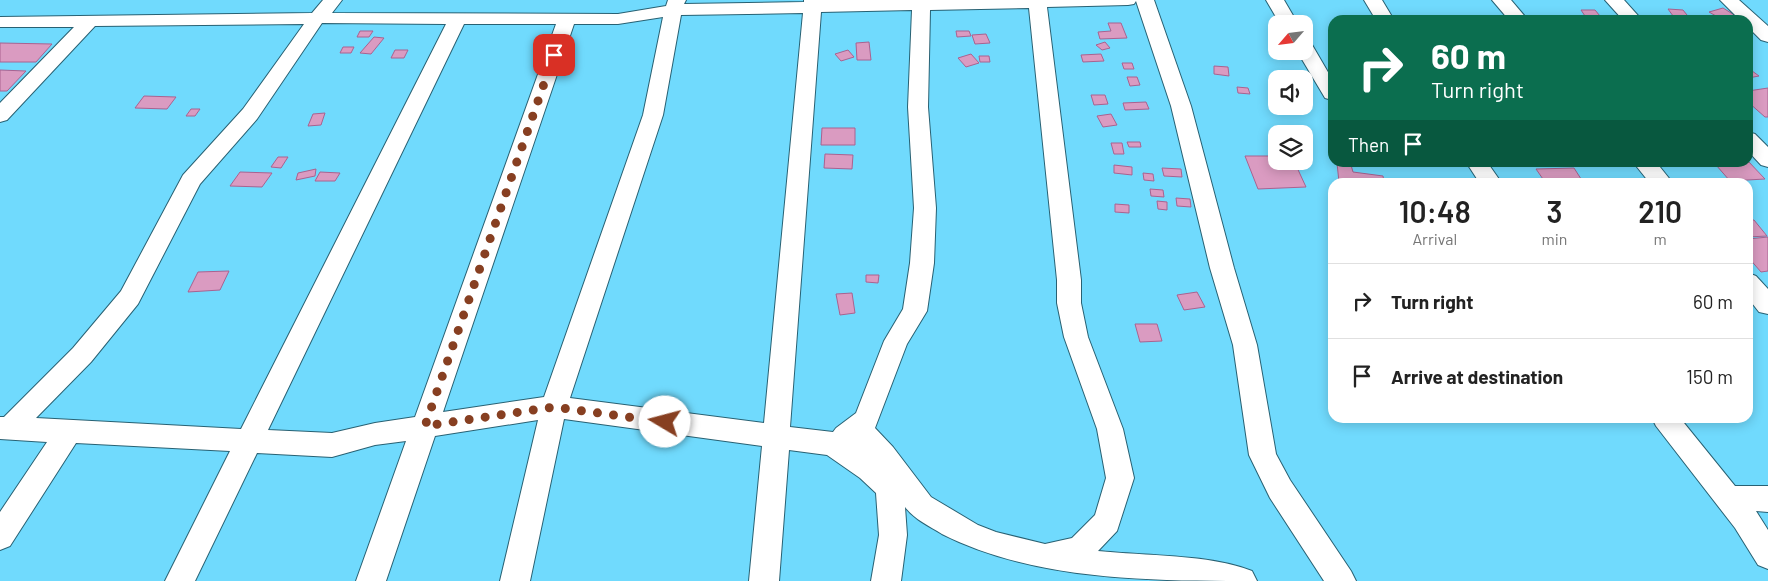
<!DOCTYPE html>
<style>
:root{--surface:#fff;--page:#f2f2f2;--text:#222;--muted:#767676;--line:#e0e0e0}
body{margin:0;font-family:Barlow,sans-serif;background:var(--page);color:var(--text);height:100vh;display:flex;flex-direction:column;font-size:19px;white-space:nowrap}
*{box-sizing:border-box;margin:0}
p{font-size:16px;color:var(--muted)}
.icon{flex:none;width:28px;height:28px;fill:none;stroke:currentColor;stroke-width:2;stroke-linecap:round;stroke-linejoin:round}
.map{position:relative;flex:1;overflow:hidden}
.side{position:absolute;left:1328px;top:178px;width:425px;height:245px;display:flex;flex-direction:column;background:var(--surface);border-radius:15px;box-shadow:0 2px 12px #0003}
.side>*{flex:none}
.hud{position:absolute;left:1328px;top:15px;width:425px;height:152px;border-radius:15px;box-shadow:0 2px 12px #0003;background:#0b6e4f;color:#fff;overflow:hidden}
.needle{width:32px;rotate:242deg}
.fabs{position:absolute;left:1268px;top:15px;display:grid;gap:10px}
.fabs a{display:grid;place-items:center;width:45px;height:45px;border-radius:10px;background:var(--surface);box-shadow:0 2px 12px #0003;font-size:25px}
.pin{position:absolute;display:grid;place-items:center;width:42px;height:42px;color:#fff;margin:-21px;border-radius:10px;box-shadow:0 2px 8px #0006}
.me{position:absolute;width:55px;margin:-28px;rotate:278deg;stroke-linejoin:round;filter:drop-shadow(0 0 4px #0008)}
.turn{display:flex;align-items:center;gap:18px;height:105px;padding:0 20px;font-size:22px}
.turn .icon{width:65px;height:65px;stroke-width:2.5}
.turn b{display:block;font-size:35px;line-height:42px}
.then{display:flex;align-items:center;height:48px;padding:0 20px;background:#0003;gap:10px;font-size:19px}
.eta{display:flex;justify-content:space-evenly;align-items:center;height:85px;text-align:center}
.eta b{font-size:30px;font-weight:600;line-height:35px}
ul{padding:0;list-style:none}
li{display:flex;align-items:center;gap:15px;height:75px;padding:0 20px;border-top:1px solid var(--line)}
li div{flex:1}
li b{display:block;font-size:19px}
li em{font-style:normal}
.map>svg:first-child{display:block}
.building{fill:#da9bc1;stroke:#a96290}
.lines{fill:none;stroke-linecap:round;stroke-linejoin:round}
.minor-casing{stroke:#286173;stroke-width:2}
.minor{fill:#fff;fill-rule:evenodd}
.route{stroke:#873f21;stroke-width:9;stroke-dasharray:0 16.2}
</style>
<div class="map">
<svg width="1768" height="581" viewBox="0 0 1768 581">
<rect width="100%" height="100%" fill="#70dafd"/>
<!-- building -->
<path class="building" d="M 1723,8 L 1736,16 L 1723,20 L 1709,12 Z
M 1668,9 L 1683,10 L 1691,20 L 1676,20 Z
M 1581,10 L 1595,10 L 1600,16 L 1585,16 Z
M 1108,23 L 1121,23 L 1127,38 L 1100,39 L 1098,32 L 1111,31 Z
M 360,31 L 373,31 L 369,37 L 357,37 Z
M 956,31 L 969,31 L 971,36 L 957,37 Z
M 986,34 L 990,43 L 975,44 L 972,35 Z
M 374,37 L 384,38 L 371,54 L 360,53 Z
M 869,42 L 871,60 L 857,60 L 856,43 Z
M 1105,42 L 1110,48 L 1102,50 L 1096,45 Z
M 0,43 L 52,44 L 36,62 L 0,62 Z
M 343,47 L 354,47 L 351,53 L 340,53 Z
M 395,50 L 408,50 L 404,58 L 391,58 Z
M 848,50 L 854,57 L 841,61 L 835,54 Z
M 971,54 L 979,63 L 966,67 L 958,58 Z
M 1101,54 L 1104,61 L 1083,62 L 1081,55 Z
M 979,56 L 989,56 L 990,62 L 980,62 Z
M 1122,63 L 1132,63 L 1134,69 L 1124,69 Z
M 1214,66 L 1228,67 L 1229,76 L 1214,74 Z
M 1748,68 L 1759,76 L 1748,78 Z
M 0,70 L 26,71 L 7,91 L 0,91 Z
M 1127,77 L 1137,77 L 1140,85 L 1130,86 Z
M 1237,87 L 1248,88 L 1250,94 L 1238,93 Z
M 1768,88 L 1768,117 L 1765,117 L 1748,102 L 1748,91 Z
M 1091,95 L 1105,95 L 1108,104 L 1094,105 Z
M 144,96 L 176,97 L 167,109 L 135,108 Z
M 1146,102 L 1149,109 L 1125,110 L 1123,103 Z
M 191,109 L 200,109 L 195,116 L 186,116 Z
M 325,113 L 321,125 L 308,126 L 313,114 Z
M 1111,114 L 1117,125 L 1103,127 L 1097,116 Z
M 822,128 L 855,128 L 855,145 L 821,145 Z
M 1127,142 L 1140,142 L 1141,147 L 1129,147 Z
M 1111,143 L 1122,143 L 1124,154 L 1114,154 Z
M 1272,148 L 1276,148 L 1276,161 L 1294,161 L 1306,187 L 1258,189 L 1245,156 L 1275,156 Z
M 825,154 L 853,155 L 852,169 L 824,168 Z
M 278,157 L 288,157 L 281,168 L 271,167 Z
M 1748,161 L 1765,179 L 1730,181 L 1716,165 L 1711,166 L 1708,162 L 1748,162 Z
M 1670,162 L 1699,162 L 1700,164 L 1673,166 Z
M 1337,163 L 1351,165 L 1353,172 L 1383,176 L 1384,182 L 1339,182 Z
M 1114,165 L 1132,167 L 1132,175 L 1114,173 Z
M 1162,168 L 1181,169 L 1182,177 L 1164,176 Z
M 1574,168 L 1583,182 L 1545,182 L 1536,169 Z
M 316,169 L 315,176 L 296,180 L 298,173 Z
M 240,172 L 272,173 L 262,187 L 230,186 Z
M 320,172 L 340,173 L 335,181 L 315,181 Z
M 1143,173 L 1153,174 L 1154,181 L 1144,180 Z
M 1675,179 L 1708,180 L 1710,182 L 1677,182 Z
M 1150,189 L 1163,190 L 1164,197 L 1151,196 Z
M 1176,198 L 1190,199 L 1191,207 L 1177,206 Z
M 1157,201 L 1167,202 L 1167,210 L 1158,209 Z
M 1115,204 L 1129,205 L 1129,213 L 1115,212 Z
M 1748,220 L 1754,220 L 1767,236 L 1748,237 Z
M 1768,237 L 1768,271 L 1761,272 L 1748,257 L 1748,239 Z
M 229,271 L 220,290 L 188,292 L 198,272 Z
M 866,275 L 879,275 L 878,283 L 866,282 Z
M 1197,292 L 1205,307 L 1184,310 L 1177,295 Z
M 852,293 L 855,313 L 840,315 L 836,294 Z
M 1135,324 L 1157,324 L 1162,341 L 1140,342 Z"/>
<g class="lines">
<defs>
<path id="minor" d="M 323,0 L 342,0 L 332,13 L 618,14 L 666,6 L 668,0 L 686,0 L 684,4 L 804,2 L 804,0 L 1154,0 L 1191,106 L 1234,268 L 1257,345 L 1276,454 L 1290,480 L 1351,571 L 1356,581 L 1324,581 L 1270,498 L 1249,455 L 1233,345 L 1210,268 L 1171,106 L 1136,1 L 1134,4 L 1128,5 L 1047,7 L 1081,280 L 1081,303 L 1088,337 L 1123,429 L 1134,478 L 1117,531 L 1098,551 C 1145,556 1209,554 1252,571 L 1257,581 C 1152,581 1035,581 942,534 C 929,526 914,519 905,507 L 907,535 L 901,581 L 871,581 L 879,535 L 876,493 L 860,478 L 827,455 L 789,450 L 779,581 L 749,581 L 762,446 L 564,419 L 530,581 L 500,581 L 538,420 L 435,436 L 386,581 L 356,581 L 406,441 L 375,445 L 332,457 L 257,453 L 195,581 L 165,581 L 230,451 L 76,443 L 10,546 L 0,550 L 0,512 L 47,442 L 0,439 L 0,417 L 4,417 L 73,348 L 121,291 L 183,175 L 243,109 L 304,24 L 95,26 L 7,120 L 0,122 L 0,103 L 74,27 L 0,27 L 0,17 L 312,13 ZM 1029,8 L 1057,280 L 1057,303 L 1064,337 L 1097,429 L 1106,478 L 1095,515 L 1072,538 L 1045,544 L 996,532 L 978,525 L 931,497 L 893,447 L 875,428 L 907,344 L 927,311 L 934,263 L 936,208 L 928,107 L 930,10 ZM 912,10 L 908,107 L 914,208 L 910,263 L 903,309 L 884,341 L 856,413 L 836,428 L 833,432 L 790,427 L 821,12 ZM 803,13 L 764,423 L 570,398 L 663,115 L 681,15 ZM 663,17 L 643,115 L 544,397 L 443,412 L 574,24 L 618,24 ZM 322,23 L 446,24 L 241,429 L 36,418 L 91,362 L 138,304 L 200,184 L 257,119 ZM 464,24 L 556,24 L 415,417 L 375,423 L 332,433 L 268,430 Z
M 1266,0 L 1284,0 L 1298,24 L 1280,24 Z
M 1364,0 L 1382,0 L 1394,20 L 1376,20 Z
M 1492,0 L 1511,0 L 1528,20 L 1509,20 Z
M 1605,0 L 1624,0 L 1642,20 L 1623,20 Z
M 1720,0 L 1739,0 L 1768,26 L 1768,42 L 1761,40 L 1748,27 L 1748,20 L 1740,20 Z
M 1304,41 L 1311,43 L 1332,79 L 1332,100 L 1325,98 L 1297,51 L 1304,51 Z
M 1748,132 L 1755,134 L 1768,147 L 1768,167 L 1761,165 L 1748,151 Z
M 1466,162 L 1487,162 L 1501,182 L 1479,182 Z
M 1633,162 L 1656,162 L 1672,182 L 1649,182 Z
M 1748,273 L 1756,276 L 1768,289 L 1768,314 L 1759,312 L 1748,298 Z
M 1652,418 L 1680,418 L 1735,486 L 1768,486 L 1768,512 L 1756,511 L 1768,530 L 1768,569 L 1758,565 L 1735,528 L 1656,426 Z"/>
</defs>
<!-- minor casing -->
<use href="#minor" class="minor-casing"/>
<!-- minor -->
<use href="#minor" class="minor"/>
</g>
<g class="lines">
<!-- route -->
<path class="route" d="M 554,55 L 425,426 L 554,407 L 665,422"/>
</g>
</svg>
<div class="fabs">
<a><svg class="needle" viewBox="-14 -14 28 28"><path d="M0-13l5 13h-10z" fill="#e53935"/><path d="M0 13l5-13h-10z" fill="#767676"/></svg></a>
<a><svg class="icon" aria-label="sound" viewBox="0 0 24 24"><path d="M4 9h4l5-4v14l-5-4H4zM17 9q2 3 0 6"/></svg></a>
<a><svg class="icon" aria-label="layers" viewBox="0 0 24 24"><path d="M12 4l9 5-9 5-9-5zM3 14l9 5 9-5"/></svg></a>
</div>
<div class="pin" style="left:554px;top:55px;background:#d93025"><svg class="icon" aria-label="arrive" viewBox="0 0 24 24"><path d="M6 21V4h12l-3 4 3 4H6"/></svg></div>
<svg class="me" style="left:665px;top:422px" viewBox="-20 -20 40 40"><circle r="19" fill="#fff"/><path d="M0-13L10 11 0 6-10 11z" fill="#873f21"/></svg>
<div class="hud">
<div class="turn"><svg class="icon" aria-label="right" viewBox="0 0 24 24"><path d="M7 20v-9h11M14 6l5 5-5 5"/></svg><div><b>60 m</b>Turn right</div></div>
<div class="then">Then<svg class="icon" aria-label="arrive" viewBox="0 0 24 24"><path d="M6 21V4h12l-3 4 3 4H6"/></svg></div>
</div>
<section class="side">
<div class="eta">
<div><b>10:48</b><p>Arrival</p></div>
<div><b>3</b><p>min</p></div>
<div><b>210</b><p>m</p></div>
</div>
<ul>
<li><svg class="icon" aria-label="right" viewBox="0 0 24 24"><path d="M7 20v-9h11M14 6l5 5-5 5"/></svg><div><b>Turn right</b></div><em>60 m</em></li>
<li><svg class="icon" aria-label="arrive" viewBox="0 0 24 24"><path d="M6 21V4h12l-3 4 3 4H6"/></svg><div><b>Arrive at destination</b></div><em>150 m</em></li>
</ul>
</section>
</div>
